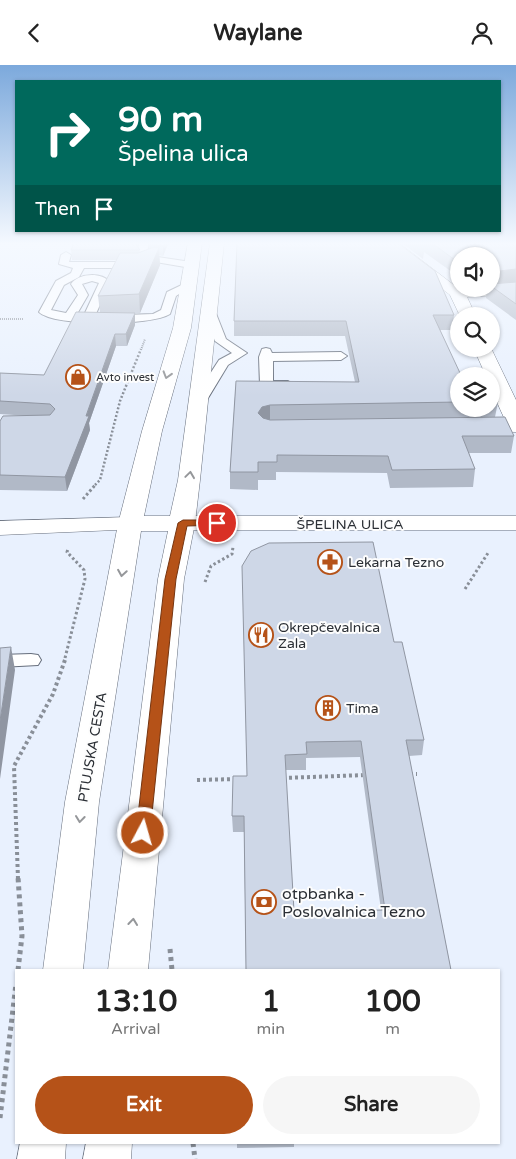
<!DOCTYPE html>
<meta charset="utf-8">
<style>
:root{--surface:#fff;--page:#f6f6f6;--text:#222;--muted:#767676;--accent:#b55218}
body{margin:0;font-family:"Varela Round",sans-serif;background:var(--page);color:var(--text);height:100vh;display:flex;flex-direction:column;font-size:19px;white-space:nowrap}
*{box-sizing:border-box;margin:0}
p{font-size:16px;color:var(--muted)}
.icon{flex:none;width:28px;height:28px;fill:none;stroke:currentColor;stroke-width:2;stroke-linecap:round;stroke-linejoin:round}
.map{position:relative;flex:1;overflow:hidden}
.drawer{position:absolute;left:15px;top:904px;width:485px;height:175px;display:flex;flex-direction:column;background:var(--surface);border-radius:0px;box-shadow:0 1px 4px #0004}
.drawer>*{flex:none}
.hud{position:absolute;left:15px;top:15px;width:486px;height:152px;border-radius:0px;box-shadow:0 1px 4px #0004;background:#00695c;color:#fff;overflow:hidden}
.controls{position:absolute;left:450px;top:182px;display:grid;gap:10px}
.controls a{display:grid;place-items:center;width:50px;height:50px;border-radius:50%;background:var(--surface);box-shadow:0 1px 4px #0004;font-size:25px}
.pin{position:absolute;display:grid;place-items:center;width:42px;height:42px;color:#fff;margin:-21px;border:2px solid #fff;border-radius:50%;box-shadow:0 1px 5px #0007}
.me{position:absolute;width:55px;margin:-28px;rotate:6deg;stroke-linejoin:round;filter:drop-shadow(0 0 4px #0008)}
.turn{display:flex;align-items:center;gap:18px;height:105px;padding:0 20px;font-size:22px}
.turn .icon{width:65px;height:65px;stroke-width:2.5}
.turn b{display:block;font-size:35px;line-height:42px}
.then{display:flex;align-items:center;height:48px;padding:0 20px;background:#0003;gap:10px;font-size:19px}
.eta{display:flex;justify-content:space-evenly;align-items:center;height:85px;text-align:center}
.eta b{font-size:30px;font-weight:800;line-height:35px}
.action{display:flex;gap:10px;margin-top:auto;padding:10px 20px}
.action a{flex:1;height:58px;border-radius:30px;background:var(--accent);color:#fff;font-size:20px;font-weight:800;line-height:58px;text-align:center}
.action a+a{background:var(--page);color:var(--text)}
header{display:flex;justify-content:space-between;align-items:center;height:65px;padding:0 20px;background:var(--surface);font-size:22px;font-weight:800}
.map>svg:first-child{display:block}
.lines{fill:none;stroke-linecap:round;stroke-linejoin:round}
.lane-casing{stroke:#666e7c;stroke-width:2}
.street-casing{stroke:#666e7c;stroke-width:1}
.secondary-casing{stroke:#666e7c;stroke-width:1}
.primary-casing{stroke:#666e7c;stroke-width:1}
.path-far4{stroke:#898f98;stroke-width:2;stroke-dasharray:1 1;stroke-linecap:butt}
.path-far3{stroke:#898f98;stroke-width:2.5;stroke-dasharray:2 2;stroke-linecap:butt}
.path-far2{stroke:#898f98;stroke-width:3;stroke-dasharray:2.5 2.5;stroke-linecap:butt}
.path-far1{stroke:#898f98;stroke-width:4;stroke-dasharray:3 3;stroke-linecap:butt}
.path{stroke:#898f98;stroke-width:5;stroke-dasharray:4 4;stroke-linecap:butt}
.lane{fill:#fff;fill-rule:evenodd}
.street{fill:#fff;fill-rule:evenodd}
.secondary{fill:#fff;fill-rule:evenodd}
.primary{fill:#fff;fill-rule:evenodd}
.wall{fill:#b1b9c7;fill-rule:evenodd}
.shaded-wall{fill:#9096a2}
.building{fill:#ced7e7;stroke:#9096a2;fill-rule:evenodd}
.oneway{stroke:#95979a}
.route{fill:#b55218;stroke:#763510}
.labels{text-anchor:middle;stroke-width:4;stroke-linejoin:round;paint-order:stroke}
.far-poi-label{font-size:11px;fill:#2b2f35;stroke:#fdfdfd;text-anchor:start}
.street-label{font-size:14px;fill:#2b2f35;stroke:#fdfdfd}
.poi-label{font-size:14px;fill:#2b2f35;stroke:#fdfdfd;text-anchor:start}
.near-poi-label{font-size:16px;fill:#2b2f35;stroke:#fdfdfd;text-anchor:start}
</style>
<header><svg class="icon" aria-label="back" viewBox="0 0 24 24"><path d="M15 5l-7 7 7 7"/></svg>Waylane<svg class="icon" aria-label="person" viewBox="0 0 24 24"><circle cx="12" cy="8" r="4"/><path d="M4 21q1-7 8-7t8 7"/></svg></header>
<div class="map">
<svg width="516" height="1094" viewBox="0 0 516 1094">
<rect width="100%" height="100%" fill="#e9f1fe"/>
<g class="lines">
<defs>
<path id="lane" d="M 139,178 L 149,178 L 147,187 L 151,191 L 191,197 L 196,200 L 191,203 L 144,195 L 137,188 Z
M 66,187 L 71,190 L 69,197 L 139,197 L 144,200 L 139,203 L 84,203 L 79,212 L 64,220 L 51,245 L 66,248 L 78,230 L 71,219 C 79,208 101,207 110,217 L 95,251 L 153,249 L 161,245 L 167,227 L 188,217 L 193,220 L 176,231 L 170,249 C 152,261 54,262 39,247 L 56,216 L 71,208 L 73,203 L 59,199 L 61,190 ZM 92,216 L 99,218 L 84,250 L 77,249 L 88,230 L 82,219 Z
M 209,243 L 215,246 L 226,274 L 247,288 L 228,300 L 205,338 L 200,339 L 193,335 L 219,295 L 232,288 L 215,276 L 203,246 Z
M 266,283 L 270,284 L 272,288 L 341,287 L 347,291 L 341,295 L 273,296 L 273,316 L 288,316 L 295,320 C 288,326 267,326 260,320 L 259,292 L 262,284 Z
M 31,589 L 38,590 L 41,595 L 38,600 L 0,602 L 0,590 Z"/>
<path id="street" d="M 383,178 L 399,178 L 459,224 L 491,224 L 491,221 L 516,219 L 516,229 L 467,232 L 476,251 L 460,251 L 450,230 Z
M 491,283 L 516,335 L 516,367 L 466,366 L 463,362 L 466,358 L 505,355 L 491,324 L 491,311 L 486,311 L 474,284 Z
M 183,451 L 516,451 L 516,465 L 183,465 L 174,463 L 171,458 L 174,453 Z"/>
<path id="secondary" d="M 130,452 L 139,454 L 142,459 L 139,464 L 0,470 L 0,456 Z"/>
<path id="primary" d="M 188,178 L 202,178 L 191,263 L 162,366 L 144,451 L 170,451 L 178,415 L 210,178 L 224,178 L 200,415 L 195,458 L 184,514 L 148,905 L 108,905 L 158,514 L 168,466 L 141,466 L 99,737 L 83,905 L 43,905 L 65,737 L 118,459 L 142,366 L 173,263 Z
M 20,1078 L 66,1078 L 65,1094 L 17,1094 Z
M 86,1078 L 132,1078 L 131,1094 L 83,1094 Z"/>
</defs>
<!-- lane casing -->
<use href="#lane" class="lane-casing"/>
<!-- street casing -->
<use href="#street" class="street-casing"/>
<!-- secondary casing -->
<use href="#secondary" class="secondary-casing"/>
<!-- primary casing -->
<use href="#primary" class="primary-casing"/>
<!-- path-far4 -->
<path class="path-far4" d="M 0,254 L 23,254
M 141,285 L 145,274"/>
<!-- path-far3 -->
<path class="path-far3" d="M 95,420 L 100,415 L 120,336 L 141,284"/>
<!-- path-far2 -->
<path class="path-far2" d="M 83,434 L 96,419
M 205,517 L 211,501 L 232,489 L 233,482
M 465,524 L 488,488
M 65,593 L 85,514 L 84,505 L 67,487 L 68,484"/>
<!-- path-far1 -->
<path class="path-far1" d="M 410,709 L 417,709
M 283,713 L 366,710
M 197,715 L 236,714
M 18,814 L 14,701 L 53,629 L 66,592"/>
<!-- path -->
<path class="path" d="M 170,884 L 172,905
M 18,905 L 22,871 L 18,812
M 0,1053 L 16,919
M 193,1078 L 195,1094"/>
<!-- lane -->
<use href="#lane" class="lane"/>
<!-- street -->
<use href="#street" class="street"/>
<!-- secondary -->
<use href="#secondary" class="secondary"/>
<!-- primary -->
<use href="#primary" class="primary"/>
</g>
<!-- wall -->
<path class="wall" d="M 74,178 L 137,178 L 137,181 L 140,187 L 149,184 L 149,178 L 168,178 L 168,179 L 163,191 L 159,190 L 160,200 L 140,248 L 129,248 L 135,260 L 127,281 L 116,281 L 89,358 L 90,365 L 67,426 L 0,425 L 0,356 L 28,351 L 0,349 L 0,308 L 44,310 L 100,247 L 98,231 L 117,195 L 72,195 L 71,185 Z
M 237,178 L 454,250 L 452,265 L 440,265 L 459,311 L 459,344 L 491,344 L 491,324 L 498,337 L 495,352 L 514,371 L 511,388 L 469,388 L 475,404 L 473,422 L 390,423 L 387,408 L 276,407 L 276,415 L 258,415 L 258,425 L 230,424 L 230,407 L 236,316 L 355,317 L 345,271 L 234,271 L 234,256 Z
M 402,178 L 516,178 L 516,255 L 486,233 L 487,224 L 491,224 L 491,191 L 459,191 L 459,212 L 424,187 L 423,194 Z
M 394,577 L 424,675 L 422,690 L 409,691 L 451,905 L 246,905 L 244,767 L 233,767 L 232,751 L 247,711 ZM 360,692 L 381,845 L 294,846 L 285,705 L 306,705 L 306,693 Z
M 237,1078 L 294,1078 L 294,1082 L 237,1083 Z"/>
<!-- shaded-wall -->
<path class="shaded-wall" d="M 164,178 L 168,178 L 168,179 L 163,191 L 163,181 Z
M 159,183 L 160,200 L 140,248 L 139,229 Z
M 516,204 L 516,218 L 491,220 L 491,207 Z
M 135,248 L 135,260 L 127,281 L 126,269 Z
M 115,269 L 116,281 L 89,358 L 90,365 L 67,426 L 65,412 Z
M 270,340 L 270,356 L 262,359 L 258,348 L 262,342 Z
M 11,582 L 15,605 L 0,714 L 0,656 Z"/>
<!-- building -->
<path class="building" d="M 74,178 L 135,178 L 140,185 L 71,185 Z
M 150,178 L 164,178 L 163,181 L 151,180 Z
M 237,178 L 398,178 L 435,206 L 454,250 L 433,250 L 460,308 L 483,308 L 485,311 L 459,311 L 459,337 L 270,340 L 262,342 L 258,348 L 263,353 L 270,355 L 505,352 L 514,371 L 462,371 L 475,404 L 392,405 L 388,391 L 277,390 L 277,397 L 258,397 L 258,407 L 230,407 L 236,316 L 359,317 L 346,256 L 234,256 Z
M 432,178 L 516,178 L 516,204 L 491,207 L 491,191 L 459,191 L 459,198 Z
M 154,182 L 159,183 L 139,229 L 98,231 L 120,188 L 138,188 Z
M 516,217 L 516,239 L 491,221 L 491,219 Z
M 76,247 L 135,248 L 126,269 L 115,269 L 86,351 L 89,351 L 65,412 L 0,410 L 0,356 L 3,351 L 50,350 L 55,344 L 50,339 L 0,336 L 0,308 L 44,310 Z
M 491,324 L 498,337 L 491,337 Z
M 373,477 L 394,577 L 402,577 L 424,675 L 406,675 L 451,905 L 246,905 L 244,751 L 232,751 L 233,711 L 247,711 L 242,501 L 251,486 L 269,478 ZM 361,676 L 385,845 L 294,846 L 285,690 L 307,689 L 306,677 Z
M 11,582 L 0,656 L 0,583 Z"/>
<!-- one-way arrows -->
<defs><path id="oneway-chevron" d="M-2-3.5L2.5 0L-2 3.5" fill="none" stroke-width="1.6" stroke-linecap="round" stroke-linejoin="round" transform="scale(1.25)"/></defs>
<g class="oneway">
<use href="#oneway-chevron" transform="translate(167 310) rotate(107)"/>
<use href="#oneway-chevron" transform="translate(190 410) rotate(-82)"/>
<use href="#oneway-chevron" transform="translate(122 508) rotate(99)"/>
<use href="#oneway-chevron" transform="translate(80 754) rotate(97)"/>
<use href="#oneway-chevron" transform="translate(133 857) rotate(-84)"/>
</g>
<!-- sky -->
<linearGradient id="sky" x2="0" y2="1"><stop stop-color="#7ca9dc"/><stop offset="0.54" stop-color="#f5f9ff"/><stop offset="1" stop-color="#f5f9ff" stop-opacity="0"/></linearGradient>
<rect width="516" height="331" fill="url(#sky)"/>
<!-- route -->
<path class="route" d="M 217,455 L 222,458 L 221,460 L 187,461 L 176,514 L 150,768 L 148,772 L 138,772 L 136,768 L 165,514 L 178,458 L 183,455 Z"/>
<!-- icons -->
<defs>
<symbol id="shop-ring" viewBox="-11 -11 22 22"><circle r="9.5" fill="#fdfdfd" stroke="#b55218" stroke-width="1.5"/><path d="M-5-2.5h2.3a2.7 3.5 0 0 1 5.4 0H5L5.5 6h-11ZM-1.5-2.5h3a1.5 2.3 0 0 0-3 0Z" fill="#b55218"/></symbol>
<symbol id="pharmacy-ring" viewBox="-11 -11 22 22"><circle r="9.5" fill="#fdfdfd" stroke="#b55218" stroke-width="1.5"/><path d="M-2-6h4v4h4v4h-4v4h-4v-4h-4v-4h4Z" fill="#b55218"/></symbol>
<symbol id="restaurant-ring" viewBox="-11 -11 22 22"><circle r="9.5" fill="#fdfdfd" stroke="#b55218" stroke-width="1.5"/><path d="M-5-6h1v4h1v-4h1v4h1v-4h1v5L-1.5 .5V6h-2V.5L-5-1ZM5-6V6H3V1.5H1.5Q1.5-4 5-6Z" fill="#b55218"/></symbol>
<symbol id="building-ring" viewBox="-11 -11 22 22"><circle r="9.5" fill="#fdfdfd" stroke="#b55218" stroke-width="1.5"/><path d="M-4-6H4V6H1V3H-1V6H-4ZM-2.5-4.3h1.7v1.8h-1.7ZM.8-4.3h1.7v1.8H.8ZM-2.5-1h1.7V.8h-1.7ZM.8-1h1.7V.8H.8Z" fill="#b55218"/></symbol>
<symbol id="bank-ring" viewBox="-11 -11 22 22"><circle r="9.5" fill="#fdfdfd" stroke="#b55218" stroke-width="1.5"/><path d="M-6-4H6V4H-6ZM0-2.3a2.3 2.3 0 1 0 0 4.6a2.3 2.3 0 1 0 0-4.6Z" fill="#b55218"/></symbol>
</defs>
<g fill-rule="evenodd">
<use href="#shop-ring" x="64" y="298" width="28" height="28"/>
<use href="#pharmacy-ring" x="316" y="483" width="28" height="28"/>
<use href="#restaurant-ring" x="247" y="556" width="28" height="28"/>
<use href="#building-ring" x="314" y="629" width="28" height="28"/>
<use href="#bank-ring" x="250" y="823" width="28" height="28"/>
</g>
<g class="labels">
<!-- far-poi labels -->
<g class="far-poi-label">
<text x="96" y="316">Avto invest</text>
</g>
<!-- street labels -->
<g class="street-label">
<text x="350" y="464">ŠPELINA ULICA</text>
<text transform="translate(92 682) rotate(-80)" y="5">PTUJSKA CESTA</text>
</g>
<!-- poi labels -->
<g class="poi-label">
<text x="348" y="502">Lekarna Tezno</text>
<text x="278" y="567">Okrepčevalnica<tspan x="278" dy="16">Zala</tspan></text>
<text x="346" y="648">Tima</text>
</g>
<!-- near-poi labels -->
<g class="near-poi-label">
<text x="282" y="834">otpbanka -<tspan x="282" dy="18">Poslovalnica Tezno</tspan></text>
</g>
</g>
</svg>
<div class="controls">
<a><svg class="icon" aria-label="sound" viewBox="0 0 24 24"><path d="M4 9h4l5-4v14l-5-4H4zM17 9q2 3 0 6"/></svg></a>
<a><svg class="icon" aria-label="search" viewBox="0 0 24 24"><circle cx="10" cy="10" r="6"/><path d="M15 15l6 6"/></svg></a>
<a><svg class="icon" aria-label="layers" viewBox="0 0 24 24"><path d="M12 4l9 5-9 5-9-5zM3 14l9 5 9-5"/></svg></a>
</div>
<div class="pin" style="left:217px;top:458px;background:#d93025"><svg class="icon" aria-label="arrive" viewBox="0 0 24 24"><path d="M6 21V4h12l-3 4 3 4H6"/></svg></div>
<svg class="me" style="left:143px;top:768px" viewBox="-20 -20 40 40"><circle r="17" fill="#b55218" stroke="#fff" stroke-width="3"/><path d="M0-11L8 9 0 5-8 9z" fill="#fff"/></svg>
<div class="hud">
<div class="turn"><svg class="icon" aria-label="right" viewBox="0 0 24 24"><path d="M7 20v-9h11M14 6l5 5-5 5"/></svg><div><b>90 m</b>Špelina ulica</div></div>
<div class="then">Then<svg class="icon" aria-label="arrive" viewBox="0 0 24 24"><path d="M6 21V4h12l-3 4 3 4H6"/></svg></div>
</div>
<section class="drawer">
<div class="eta">
<div><b>13:10</b><p>Arrival</p></div>
<div><b>1</b><p>min</p></div>
<div><b>100</b><p>m</p></div>
</div>
<div class="action"><a>Exit</a><a>Share</a></div>
</section>
</div>
